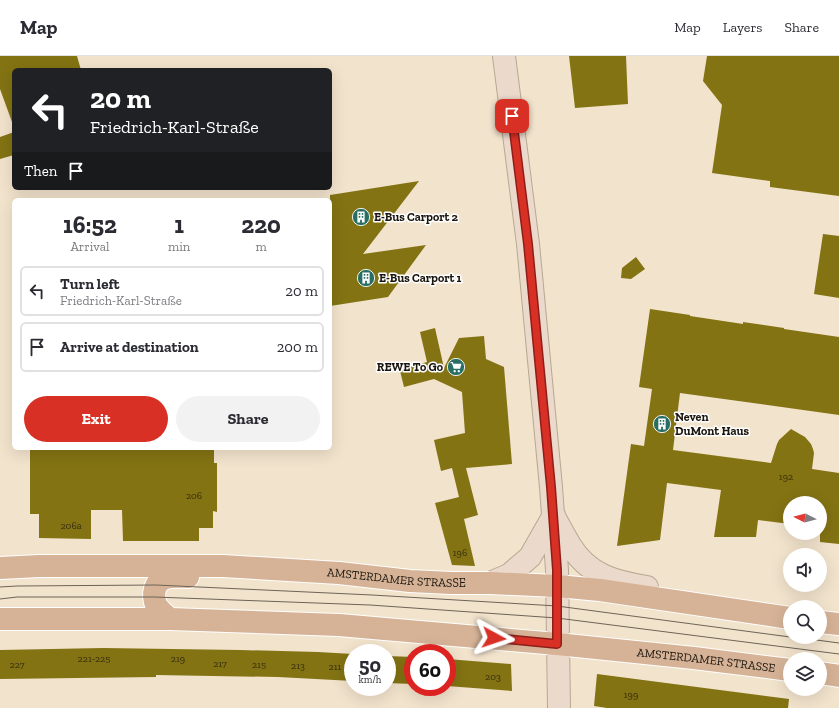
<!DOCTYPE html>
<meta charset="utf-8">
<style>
:root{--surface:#fff;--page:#f2f2f3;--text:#2b2b33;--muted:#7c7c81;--line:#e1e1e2;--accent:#d93025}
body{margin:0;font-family:"Zilla Slab",serif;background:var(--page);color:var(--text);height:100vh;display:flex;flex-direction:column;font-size:15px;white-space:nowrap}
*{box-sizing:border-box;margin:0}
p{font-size:13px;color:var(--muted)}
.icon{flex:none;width:22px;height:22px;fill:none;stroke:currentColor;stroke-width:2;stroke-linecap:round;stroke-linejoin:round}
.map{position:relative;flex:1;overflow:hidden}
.side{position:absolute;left:12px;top:142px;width:320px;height:252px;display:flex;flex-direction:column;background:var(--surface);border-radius:6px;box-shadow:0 4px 16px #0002}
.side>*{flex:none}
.top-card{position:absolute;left:12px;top:12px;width:320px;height:122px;border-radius:6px;box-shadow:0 4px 16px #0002;background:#202124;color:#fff;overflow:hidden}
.needle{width:26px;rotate:276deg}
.buttons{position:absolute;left:783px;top:440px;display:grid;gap:8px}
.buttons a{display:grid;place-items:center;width:44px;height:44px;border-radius:50%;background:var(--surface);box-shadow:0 4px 16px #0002;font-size:20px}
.speed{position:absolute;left:344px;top:588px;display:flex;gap:8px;font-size:20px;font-weight:700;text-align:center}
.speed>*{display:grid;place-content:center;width:52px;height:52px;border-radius:50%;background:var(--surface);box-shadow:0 4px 16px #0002;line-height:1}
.speed small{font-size:10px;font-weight:400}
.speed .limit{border:6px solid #d22;background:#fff;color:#111}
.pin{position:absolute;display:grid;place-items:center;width:34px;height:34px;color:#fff;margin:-17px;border-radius:8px;box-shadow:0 2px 6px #0006}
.me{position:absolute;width:44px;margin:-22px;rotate:95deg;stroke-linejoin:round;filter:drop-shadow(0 0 3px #0008)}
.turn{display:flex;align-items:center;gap:14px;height:84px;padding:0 12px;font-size:18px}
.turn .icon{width:52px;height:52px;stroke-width:2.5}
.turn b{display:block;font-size:28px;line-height:34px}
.then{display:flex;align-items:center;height:38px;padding:0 12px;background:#0003;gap:8px;font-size:15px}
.eta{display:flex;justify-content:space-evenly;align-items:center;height:68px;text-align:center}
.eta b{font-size:24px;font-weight:700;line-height:28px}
.button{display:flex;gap:8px;margin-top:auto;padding:8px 12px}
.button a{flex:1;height:46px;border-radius:24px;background:var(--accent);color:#fff;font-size:16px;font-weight:700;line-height:46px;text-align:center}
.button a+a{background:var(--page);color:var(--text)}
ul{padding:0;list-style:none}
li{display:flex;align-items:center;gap:12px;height:50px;margin:0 8px 6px;padding:0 4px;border:2px solid var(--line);border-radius:6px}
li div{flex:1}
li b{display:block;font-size:15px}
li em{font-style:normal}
header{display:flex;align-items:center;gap:24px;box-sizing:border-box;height:56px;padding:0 20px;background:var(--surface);border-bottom:1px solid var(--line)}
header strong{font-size:19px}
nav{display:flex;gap:22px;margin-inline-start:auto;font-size:14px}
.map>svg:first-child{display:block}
.building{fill:#837313}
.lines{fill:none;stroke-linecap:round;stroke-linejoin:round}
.secondary-casing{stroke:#b6a892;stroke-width:24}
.primary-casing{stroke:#fff;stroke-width:24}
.secondary{stroke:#ebd9cb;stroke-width:22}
.primary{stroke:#d6b397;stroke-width:22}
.tram{stroke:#6d6457;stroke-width:1}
.route-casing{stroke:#8d1f18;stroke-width:10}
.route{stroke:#d93025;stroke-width:7}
.labels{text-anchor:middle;stroke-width:3;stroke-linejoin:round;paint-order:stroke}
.number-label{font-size:10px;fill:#342c0e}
.poi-label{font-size:12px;font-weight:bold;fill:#1a150d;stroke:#fff;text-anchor:start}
.street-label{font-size:12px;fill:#1a150d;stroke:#fff}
</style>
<header>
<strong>Map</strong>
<nav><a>Map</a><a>Layers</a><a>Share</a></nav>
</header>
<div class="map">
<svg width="839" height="652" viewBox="0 0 839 652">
<rect width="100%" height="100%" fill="#f2e3cc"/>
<!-- building -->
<path class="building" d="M 0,0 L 77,0 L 81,14 L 14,14 L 14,66 L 12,66 L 0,33 Z
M 569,0 L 626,0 L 628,48 L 575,52 Z
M 707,0 L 839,0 L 839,140 L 770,131 L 770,125 L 712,117 L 722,49 L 703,25 Z
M 14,76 L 14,99 L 0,103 L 0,81 Z
M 419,125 L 363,198 L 426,189 L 388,241 L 330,250 L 330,139 Z
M 823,178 L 839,180 L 839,242 L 814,238 Z
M 636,201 L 645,213 L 631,223 L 621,222 L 622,212 Z
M 650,253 L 690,259 L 690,260 L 743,268 L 743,266 L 784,272 L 784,273 L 839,281 L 839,359 L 680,337 L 673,394 L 771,407 L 777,388 L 779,384 L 791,373 L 805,381 L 811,388 L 813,393 L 814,397 L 812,413 L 839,417 L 839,488 L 820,486 L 820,447 L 790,447 L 790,468 L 758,464 L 756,481 L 714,481 L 721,434 L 667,427 L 660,484 L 617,490 L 631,388 L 644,390 L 652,333 L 639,331 Z
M 435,272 L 444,312 L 459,282 L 484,280 L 486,303 L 504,311 L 512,408 L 466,412 L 478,459 L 464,463 L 475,510 L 452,509 L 435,447 L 459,441 L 452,412 L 441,415 L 434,384 L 465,377 L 462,336 L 434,323 L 404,331 L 400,315 L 411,312 L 410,311 L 427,306 L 420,276 Z
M 30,392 L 214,392 L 214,407 L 217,407 L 217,456 L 213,455 L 213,472 L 199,472 L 199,485 L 123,485 L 122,454 L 91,454 L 91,483 L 39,482 L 39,458 L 30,458 Z
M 103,592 L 240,594 L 318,596 L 353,598 L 353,625 L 278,621 L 156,619 L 156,621 L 0,623 L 0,594 Z
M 387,600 L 413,601 L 413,628 L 387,627 Z
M 447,603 L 511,608 L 512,635 L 447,630 Z
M 597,618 L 789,643 L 788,652 L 607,652 L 594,650 Z"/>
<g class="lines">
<defs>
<path id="secondary" d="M 504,0 L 528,188 L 551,431 L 557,514 L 559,652
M 556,464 C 561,473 565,481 570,489 C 588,519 615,526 647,531
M 490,527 L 509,519 L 530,501 L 554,459"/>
<g id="primary">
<path id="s1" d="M 0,512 L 39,510 L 223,510 L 339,517 L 410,525 L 451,527 L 490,527 L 557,530 L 600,534 L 790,562"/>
<path id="s2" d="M 0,563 L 170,563 L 339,569 L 557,588 L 694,602 L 790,614"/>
<path d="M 170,563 C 165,559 159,554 156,549 C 152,539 154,525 166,522 C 173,520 181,521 188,521"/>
<path d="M 820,566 L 839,568"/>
<path d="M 820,617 L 839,620"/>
</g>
</defs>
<!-- secondary casing -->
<use href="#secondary" class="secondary-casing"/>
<!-- primary casing -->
<use href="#primary" class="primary-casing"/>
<!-- secondary -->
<use href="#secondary" class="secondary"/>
<!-- primary -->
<use href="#primary" class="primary"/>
<!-- tram -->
<path class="tram" d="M 0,531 L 17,530 L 156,529 L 372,539 L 557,550 L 790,581
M 0,543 L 17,541 L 154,541 L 370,549 L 557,562 L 839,598
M 794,581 L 839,587"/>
</g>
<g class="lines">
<defs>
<path id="route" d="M 494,582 L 557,588 L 557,514 L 551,431 L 528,188 L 512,60"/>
</defs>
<!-- route casing -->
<use href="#route" class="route-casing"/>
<!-- route -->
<use href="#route" class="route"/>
</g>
<!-- icons -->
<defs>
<symbol id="building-disc" viewBox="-11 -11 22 22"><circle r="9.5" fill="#296e62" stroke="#fff"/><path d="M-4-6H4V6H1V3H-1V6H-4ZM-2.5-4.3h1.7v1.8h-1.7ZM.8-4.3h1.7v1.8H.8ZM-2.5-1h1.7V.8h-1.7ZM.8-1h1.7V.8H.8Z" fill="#fff"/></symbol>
<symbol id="supermarket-disc" viewBox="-11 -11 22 22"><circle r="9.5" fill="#296e62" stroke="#fff"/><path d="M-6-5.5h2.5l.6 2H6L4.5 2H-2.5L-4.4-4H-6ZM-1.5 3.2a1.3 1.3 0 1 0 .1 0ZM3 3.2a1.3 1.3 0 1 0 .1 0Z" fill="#fff"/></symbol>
</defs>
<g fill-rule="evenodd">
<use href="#building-disc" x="351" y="151" width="20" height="20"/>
<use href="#building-disc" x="356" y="212" width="20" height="20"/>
<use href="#supermarket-disc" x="446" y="301" width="20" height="20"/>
<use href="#building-disc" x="652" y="358" width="20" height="20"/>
</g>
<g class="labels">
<!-- number labels -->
<g class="number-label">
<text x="786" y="424">192</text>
<text x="194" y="443">206</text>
<text x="71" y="473">206a</text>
<text x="460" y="500">196</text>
<text x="94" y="606">221-225</text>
<text x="178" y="606">219</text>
<text x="220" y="611">217</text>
<text x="17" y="612">227</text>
<text x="259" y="612">215</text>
<text x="298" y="613">213</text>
<text x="335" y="614">211</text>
<text x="493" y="624">203</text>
<text x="631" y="642">199</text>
</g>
<!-- poi labels -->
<g class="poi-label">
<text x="374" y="165">E-Bus Carport 2</text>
<text x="379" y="226">E-Bus Carport 1</text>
<text x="443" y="315" text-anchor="end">REWE To Go</text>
<text x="675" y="365">Neven<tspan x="675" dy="14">DuMont Haus</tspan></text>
</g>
<!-- street labels -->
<g class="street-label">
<text dy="4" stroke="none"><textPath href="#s1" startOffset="397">AMSTERDAMER STRASSE</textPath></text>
<text dy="4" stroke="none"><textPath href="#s2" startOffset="708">AMSTERDAMER STRASSE</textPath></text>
</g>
</g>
</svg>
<div class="buttons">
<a><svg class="needle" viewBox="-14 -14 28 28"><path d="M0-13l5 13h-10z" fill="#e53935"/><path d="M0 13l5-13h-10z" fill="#7c7c81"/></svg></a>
<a><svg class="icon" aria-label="sound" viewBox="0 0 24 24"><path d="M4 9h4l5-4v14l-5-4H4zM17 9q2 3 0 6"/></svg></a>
<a><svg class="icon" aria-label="search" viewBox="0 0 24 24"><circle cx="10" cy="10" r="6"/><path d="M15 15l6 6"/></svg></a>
<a><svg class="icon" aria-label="layers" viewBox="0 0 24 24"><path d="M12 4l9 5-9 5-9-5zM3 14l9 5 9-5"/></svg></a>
</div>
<div class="speed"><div>50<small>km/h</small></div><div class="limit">60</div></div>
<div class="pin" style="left:512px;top:60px;background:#d93025"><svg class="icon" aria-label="arrive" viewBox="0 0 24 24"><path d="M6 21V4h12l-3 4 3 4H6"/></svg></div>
<svg class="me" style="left:494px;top:582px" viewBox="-20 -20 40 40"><path d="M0-17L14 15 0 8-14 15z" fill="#d93025" stroke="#fff" stroke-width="4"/></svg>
<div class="top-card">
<div class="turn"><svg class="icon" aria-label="left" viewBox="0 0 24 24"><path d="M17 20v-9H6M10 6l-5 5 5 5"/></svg><div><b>20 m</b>Friedrich-Karl-Straße</div></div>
<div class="then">Then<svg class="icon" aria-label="arrive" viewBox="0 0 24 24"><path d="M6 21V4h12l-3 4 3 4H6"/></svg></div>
</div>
<section class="side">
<div class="eta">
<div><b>16:52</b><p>Arrival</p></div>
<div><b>1</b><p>min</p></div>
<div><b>220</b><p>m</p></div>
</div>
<ul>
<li><svg class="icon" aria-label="left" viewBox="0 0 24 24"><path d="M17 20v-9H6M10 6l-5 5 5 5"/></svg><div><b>Turn left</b><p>Friedrich-Karl-Straße</p></div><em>20 m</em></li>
<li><svg class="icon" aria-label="arrive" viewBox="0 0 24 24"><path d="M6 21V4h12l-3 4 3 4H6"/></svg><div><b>Arrive at destination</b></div><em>200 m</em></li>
</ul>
<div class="button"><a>Exit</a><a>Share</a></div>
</section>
</div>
